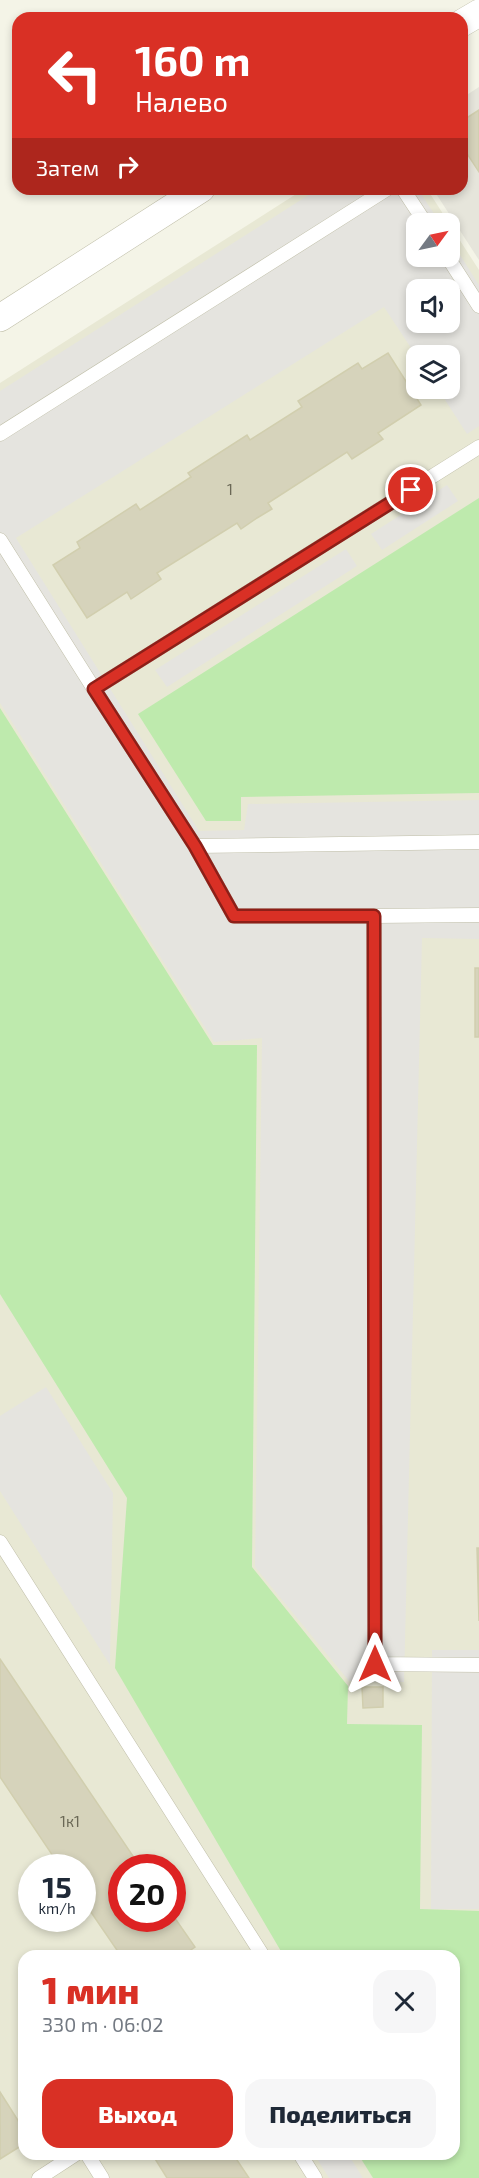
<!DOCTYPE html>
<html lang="ru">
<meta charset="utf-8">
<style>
:root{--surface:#fff;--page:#f6f6f7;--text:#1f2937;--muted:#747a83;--accent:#d93025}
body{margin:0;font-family:"Exo 2",sans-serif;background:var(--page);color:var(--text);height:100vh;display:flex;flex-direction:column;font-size:22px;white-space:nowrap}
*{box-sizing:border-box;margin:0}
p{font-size:20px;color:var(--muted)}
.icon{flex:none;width:33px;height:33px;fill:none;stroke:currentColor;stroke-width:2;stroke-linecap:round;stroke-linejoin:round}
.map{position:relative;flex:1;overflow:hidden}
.sheet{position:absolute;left:18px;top:1950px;width:442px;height:210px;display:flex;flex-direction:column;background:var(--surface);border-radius:18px;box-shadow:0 3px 9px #0003}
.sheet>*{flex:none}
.banner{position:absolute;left:12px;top:12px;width:456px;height:183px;border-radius:18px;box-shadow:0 3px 9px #0003;background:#d93025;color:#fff;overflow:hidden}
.needle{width:39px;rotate:57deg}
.tools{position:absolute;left:406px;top:213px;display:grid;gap:12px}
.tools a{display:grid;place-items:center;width:54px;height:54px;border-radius:12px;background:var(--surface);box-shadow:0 3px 9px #0003;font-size:30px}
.speed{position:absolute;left:18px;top:1854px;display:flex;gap:12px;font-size:30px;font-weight:700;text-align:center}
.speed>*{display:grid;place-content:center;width:78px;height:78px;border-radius:50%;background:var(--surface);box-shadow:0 3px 9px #0003;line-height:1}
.speed small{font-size:15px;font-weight:400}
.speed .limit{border:9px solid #d22;background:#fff;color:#111}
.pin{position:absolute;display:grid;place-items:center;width:51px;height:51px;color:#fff;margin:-26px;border:3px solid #fff;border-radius:50%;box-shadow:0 2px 6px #0007}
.me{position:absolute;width:66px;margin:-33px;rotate:0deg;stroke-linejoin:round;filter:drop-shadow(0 0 4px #0008)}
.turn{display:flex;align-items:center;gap:21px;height:126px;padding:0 24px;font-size:27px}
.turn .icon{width:78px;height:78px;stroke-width:2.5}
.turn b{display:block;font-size:42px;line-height:51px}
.then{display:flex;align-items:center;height:57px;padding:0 24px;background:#0003;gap:12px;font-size:22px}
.round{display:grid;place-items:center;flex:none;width:63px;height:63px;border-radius:18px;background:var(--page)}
.summary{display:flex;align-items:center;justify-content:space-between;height:102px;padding:0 24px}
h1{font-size:36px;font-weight:800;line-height:45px;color:var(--accent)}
.button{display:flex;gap:12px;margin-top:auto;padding:12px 24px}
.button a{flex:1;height:69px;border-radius:18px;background:var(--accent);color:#fff;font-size:24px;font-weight:800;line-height:69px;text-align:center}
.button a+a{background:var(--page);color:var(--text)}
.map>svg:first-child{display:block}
.residential{fill:#e8e8d4;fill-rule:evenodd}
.industrial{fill:#e6e5db}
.green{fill:#beeaad}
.parking{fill:#e5e4df;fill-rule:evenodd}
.building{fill:#d6d3bb;stroke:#d1ceae;stroke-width:1.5}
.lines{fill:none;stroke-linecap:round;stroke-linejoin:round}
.lane-casing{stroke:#c0bfa9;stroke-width:15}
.street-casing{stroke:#c0bfa9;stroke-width:28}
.lane{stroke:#fff;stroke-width:14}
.street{stroke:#fff;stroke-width:27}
.route-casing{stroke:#8d1f18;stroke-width:15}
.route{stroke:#d93025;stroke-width:10}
.labels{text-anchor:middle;stroke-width:4.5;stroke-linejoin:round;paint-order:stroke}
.number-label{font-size:15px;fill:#6b6856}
</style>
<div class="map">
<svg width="479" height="2178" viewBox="0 0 479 2178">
<rect width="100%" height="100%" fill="#f4f4e7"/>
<!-- residential -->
<path class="residential" d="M 304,189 L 427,189 L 449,223 L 417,224 L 417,256 L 450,256 L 450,225 L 479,270 L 479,2178 L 0,2178 L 0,383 ZM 417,290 L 450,290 L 450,322 L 417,322 ZM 417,356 L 450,356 L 450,388 L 417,388 ZM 32,1868 L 82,1868 L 82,1918 L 32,1918 ZM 122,1868 L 172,1868 L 172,1918 L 122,1918 ZM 24,1956 L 454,1956 L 454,2154 L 24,2154 Z"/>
<!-- industrial -->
<path class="industrial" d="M 479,87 L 479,260 L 433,189 L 462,189 L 462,98 Z"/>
<!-- green -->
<path class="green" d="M 479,498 L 479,793 L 241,797 L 241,821 L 206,821 L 138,714 Z
M 0,708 L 213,1045 L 257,1045 L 252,1567 L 348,1686 L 347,1724 L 422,1725 L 420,1909 L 479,1911 L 479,2178 L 373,2178 L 358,2154 L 454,2154 L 454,1956 L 279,1956 L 282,1953 L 115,1668 L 127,1498 L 0,1294 Z"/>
<!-- parking -->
<path class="parking" d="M 318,189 L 418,189 L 440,223 L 417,224 L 417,256 L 450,256 L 450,239 L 479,285 L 479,426 L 467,434 L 438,389 L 450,388 L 450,356 L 417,357 L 384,307 L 16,538 L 199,831 L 244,830 L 248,804 L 479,800 L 479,939 L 422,938 L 404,1682 L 349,1681 L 255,1567 L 262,1038 L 214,1042 L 0,703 L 0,391 ZM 417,290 L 450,290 L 450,322 L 417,322 Z
M 447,485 L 458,501 L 382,550 L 371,534 Z
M 346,549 L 357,566 L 167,687 L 155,670 Z
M 46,1387 L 113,1493 L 110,1665 L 0,1491 L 0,1416 Z
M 432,1650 L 479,1650 L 479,1909 L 431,1909 Z
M 314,2154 L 348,2154 L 363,2178 L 329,2178 Z"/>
<!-- building -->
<path class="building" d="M 479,110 L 479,172 L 462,146 L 462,121 Z
M 388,353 L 421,405 L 378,433 L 383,439 L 352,459 L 347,452 L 268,503 L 272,509 L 257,518 L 241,529 L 237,523 L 157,573 L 161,579 L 131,599 L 127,592 L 87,618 L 53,565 L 80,548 L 77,542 L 136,504 L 140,510 L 191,477 L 188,473 L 247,435 L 250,440 L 302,407 L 298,401 L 358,363 L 362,369 Z
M 475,968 L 479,968 L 479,1037 L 475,1037 Z
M 477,1548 L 479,1548 L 479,1621 Z
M 0,1659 L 141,1868 L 122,1868 L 122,1918 L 172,1918 L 172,1914 L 195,1947 L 182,1956 L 121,1956 L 82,1899 L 82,1868 L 61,1868 L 0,1777 Z
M 362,1687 L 383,1687 L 383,1707 L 363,1708 Z
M 0,2092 L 24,2130 L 24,2144 L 0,2159 Z
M 152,2154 L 233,2154 L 249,2178 L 167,2178 Z"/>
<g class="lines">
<defs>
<path id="lane" d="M 403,189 L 426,224
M 447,256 L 479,306
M 0,434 L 387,189
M 479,447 L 94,689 L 195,846 L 234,916 L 374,916 L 375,1664 L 479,1665
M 0,540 L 94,689
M 195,846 L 479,842
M 374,916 L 479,915
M 0,1542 L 263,1956
M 87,2154 L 102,2178
M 300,2154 L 315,2178
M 39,2178 L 76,2154"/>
<path id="street" d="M 462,23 L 479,13
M 0,318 L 201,189"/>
</defs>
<!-- lane casing -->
<use href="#lane" class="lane-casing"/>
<!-- street casing -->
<use href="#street" class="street-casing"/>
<!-- lane -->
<use href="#lane" class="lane"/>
<!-- street -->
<use href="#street" class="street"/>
</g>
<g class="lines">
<defs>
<path id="route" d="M 375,1664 L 374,916 L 234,916 L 195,846 L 94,689 L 411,490"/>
</defs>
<!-- route casing -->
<use href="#route" class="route-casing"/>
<!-- route -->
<use href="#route" class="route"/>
</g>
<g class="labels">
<!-- number labels -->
<g class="number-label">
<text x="230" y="495">1</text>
<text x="70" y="1827">1к1</text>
</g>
</g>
</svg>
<div class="tools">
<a><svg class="needle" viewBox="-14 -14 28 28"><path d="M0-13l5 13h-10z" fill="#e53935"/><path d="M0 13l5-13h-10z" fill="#747a83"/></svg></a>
<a><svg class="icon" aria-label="sound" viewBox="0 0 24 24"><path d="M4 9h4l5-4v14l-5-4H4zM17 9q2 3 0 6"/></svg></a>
<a><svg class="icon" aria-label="layers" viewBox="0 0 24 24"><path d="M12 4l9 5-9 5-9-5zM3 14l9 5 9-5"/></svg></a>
</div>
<div class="speed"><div>15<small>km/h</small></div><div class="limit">20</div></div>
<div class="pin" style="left:411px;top:490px;background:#d93025"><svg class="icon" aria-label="arrive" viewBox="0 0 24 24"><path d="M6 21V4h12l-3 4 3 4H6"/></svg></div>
<svg class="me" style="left:375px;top:1664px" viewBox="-20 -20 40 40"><path d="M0-17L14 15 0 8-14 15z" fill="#d93025" stroke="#fff" stroke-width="4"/></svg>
<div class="banner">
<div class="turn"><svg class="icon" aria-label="left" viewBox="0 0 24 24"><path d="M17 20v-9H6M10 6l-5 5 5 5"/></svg><div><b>160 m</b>Налево</div></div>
<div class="then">Затем<svg class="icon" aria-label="right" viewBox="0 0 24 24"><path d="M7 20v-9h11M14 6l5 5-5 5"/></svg></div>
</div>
<section class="sheet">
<div class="summary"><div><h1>1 мин</h1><p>330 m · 06:02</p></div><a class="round"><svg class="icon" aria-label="close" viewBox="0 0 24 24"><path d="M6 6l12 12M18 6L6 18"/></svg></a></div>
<div class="button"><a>Выход</a><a>Поделиться</a></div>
</section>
</div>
